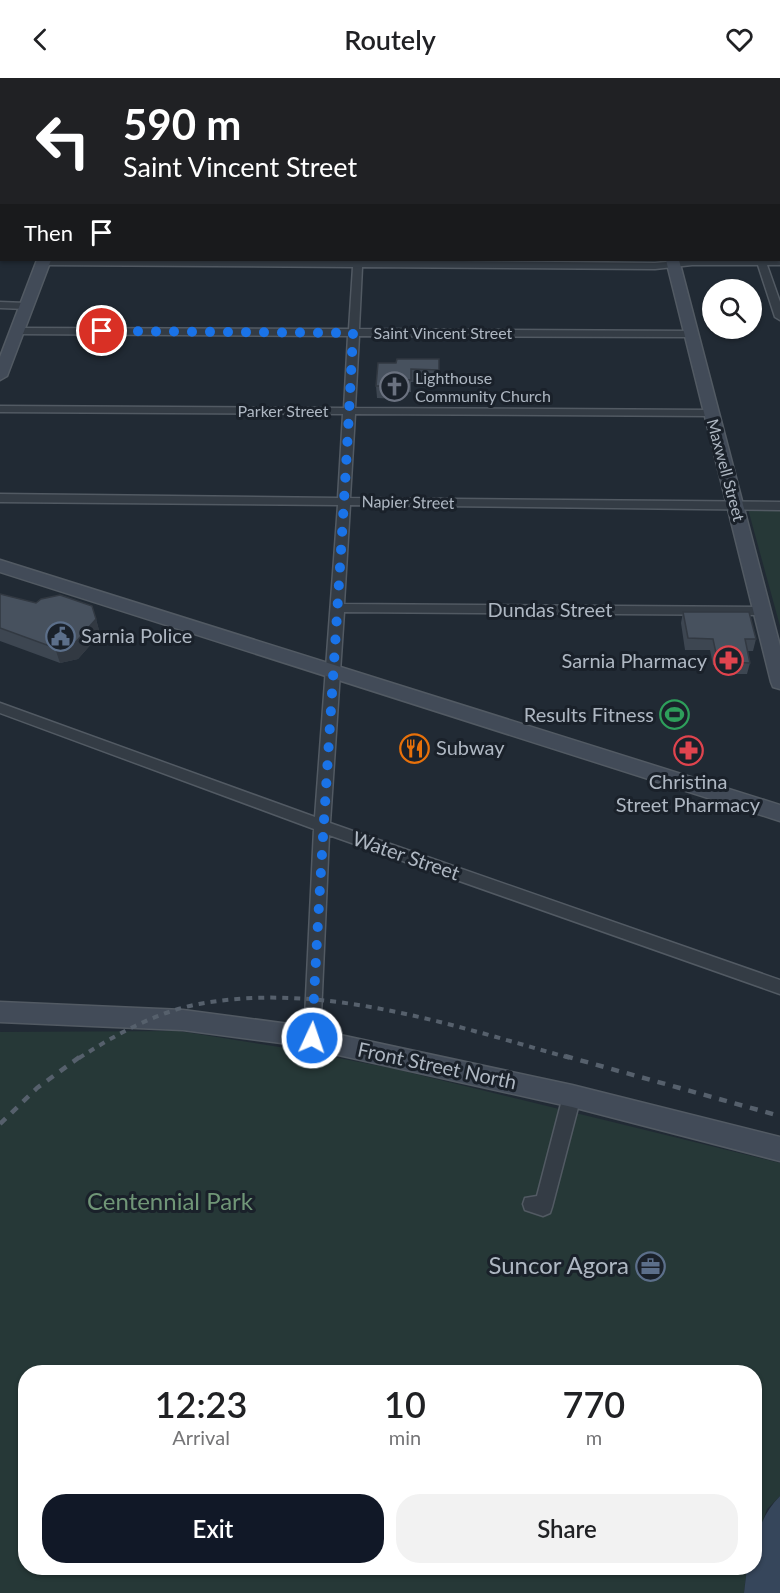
<!DOCTYPE html>
<style>
:root{--surface:#fff;--page:#f2f2f2;--text:#202124;--muted:#757577;--accent:#111827}
body{margin:0;font-family:Lato,sans-serif;background:var(--page);color:var(--text);height:100vh;display:flex;flex-direction:column;font-size:22px;white-space:nowrap}
*{box-sizing:border-box;margin:0}
p{font-size:20px;color:var(--muted)}
.icon{flex:none;width:33px;height:33px;fill:none;stroke:currentColor;stroke-width:2;stroke-linecap:round;stroke-linejoin:round}
.map{position:relative;flex:1;overflow:hidden}
.side{position:absolute;left:18px;top:1287px;width:744px;height:210px;display:flex;flex-direction:column;background:var(--surface);border-radius:24px;box-shadow:0 2px 4px #0004}
.side>*{flex:none}
.top-card{position:absolute;left:0px;top:0px;width:780px;height:183px;box-shadow:0 2px 4px #0004;background:#202124;color:#fff;overflow:hidden}
.controls{position:absolute;left:702px;top:201px;display:grid;gap:12px}
.controls a{display:grid;place-items:center;width:60px;height:60px;border-radius:50%;background:var(--surface);box-shadow:0 2px 4px #0004;font-size:30px}
.pin{position:absolute;display:grid;place-items:center;width:51px;height:51px;color:#fff;margin:-26px;border:3px solid #fff;border-radius:50%;box-shadow:0 2px 6px #0007}
.me{position:absolute;width:66px;margin:-33px;rotate:3deg;stroke-linejoin:round;filter:drop-shadow(0 0 4px #0008)}
.turn{display:flex;align-items:center;gap:21px;height:126px;padding:0 24px;font-size:27px}
.turn .icon{width:78px;height:78px;stroke-width:2.5}
.turn b{display:block;font-size:42px;line-height:51px}
.then{display:flex;align-items:center;height:57px;padding:0 24px;background:#0003;gap:12px;font-size:22px}
.eta{display:flex;justify-content:space-evenly;align-items:center;height:102px;text-align:center}
.eta b{font-size:36px;font-weight:600;line-height:42px}
.button{display:flex;gap:12px;margin-top:auto;padding:12px 24px}
.button a{flex:1;height:69px;border-radius:24px;background:var(--accent);color:#fff;font-size:24px;font-weight:600;line-height:69px;text-align:center}
.button a+a{background:var(--page);color:var(--text)}
header{display:flex;justify-content:space-between;align-items:center;height:78px;padding:0 24px;background:var(--surface);font-size:27px;font-weight:600}
.map>svg:first-child{display:block}
.green{fill:#263837}
.water{fill:#36465b}
.lines{fill:none;stroke-linecap:round;stroke-linejoin:round}
.street-casing{stroke:#525a63;stroke-width:3}
.secondary-casing{stroke:#525a63;stroke-width:3}
.street{fill:#343c45;fill-rule:evenodd}
.secondary{fill:#424b58;fill-rule:evenodd}
.rail-far1{stroke:#56606c;stroke-width:4;stroke-dasharray:6 6;stroke-linecap:butt}
.rail{stroke:#56606c;stroke-width:4.5;stroke-dasharray:8 8;stroke-linecap:butt}
.wall{fill:#3d4651}
.shaded-wall{fill:#323942}
.building{fill:#47515e;stroke:#323942;stroke-width:1.5}
.route{stroke:#1a73e8;stroke-width:10;stroke-dasharray:0 18}
.labels{text-anchor:middle;stroke-width:6;stroke-linejoin:round;paint-order:stroke}
.far-street-label{font-size:16px;fill:#aeb7c2;stroke:#1a212a}
.far-poi-label{font-size:16px;fill:#aeb7c2;stroke:#1a212a;text-anchor:start}
.street-label{font-size:20px;fill:#aeb7c2;stroke:#1a212a}
.poi-label{font-size:20px;fill:#aeb7c2;stroke:#1a212a;text-anchor:start}
.near-park-label{font-size:24px;fill:#709677;stroke:#1a212a}
.near-poi-label{font-size:24px;fill:#aeb7c2;stroke:#1a212a;text-anchor:end}
</style>
<header><svg class="icon" aria-label="back" viewBox="0 0 24 24"><path d="M15 5l-7 7 7 7"/></svg>Routely<svg class="icon" aria-label="heart" viewBox="0 0 24 24"><path d="M12 20l-8-8c-3-5 5-10 8-4 3-6 11-1 8 4z"/></svg></header>
<div class="map">
<svg width="780" height="1515" viewBox="0 0 780 1515">
<rect width="100%" height="100%" fill="#212a34"/>
<!-- green -->
<path class="green" d="M 748,431 L 780,431 L 780,548 Z
M 179,953 L 292,971 L 395,991 L 780,1085 L 780,1418 L 767,1431 L 755,1466 L 754,1294 L 26,1294 L 26,1490 L 747,1490 L 744,1515 L 0,1515 L 0,954 Z"/>
<!-- water -->
<path class="water" d="M 780,1418 L 780,1515 L 744,1515 L 747,1490 L 754,1490 C 754,1462 760,1438 780,1418 Z"/>
<g class="lines">
<defs>
<path id="street" d="M 365,0 L 373,0 L 364,2 Z
M 693,0 L 701,0 L 701,2 L 693,2 Z
M 767,0 L 775,0 L 776,2 L 768,2 Z
M 778,15 L 780,15 L 780,23 L 778,23 Z
M 0,49 L 2,49 L 2,53 L 0,53 Z
M 0,121 L 2,121 L 2,127 L 0,127 Z
M 0,170 L 2,170 L 2,176 L 0,176 Z
M 780,181 L 780,187 L 767,187 L 780,224 L 780,242 L 775,239 L 758,187 L 692,187 L 655,191 L 362,189 L 359,251 L 690,253 L 695,256 L 690,259 L 359,258 L 355,330 L 711,332 L 717,335 L 711,338 L 355,336 L 350,420 L 780,424 L 780,432 L 350,427 L 344,526 L 763,529 L 769,533 L 763,537 L 344,534 L 330,745 L 780,902 L 780,916 L 329,757 L 320,960 L 318,965 L 312,967 L 306,965 L 304,960 L 314,751 L 0,635 L 0,625 L 315,739 L 338,427 L 0,424 L 0,416 L 338,420 L 343,336 L 0,334 L 0,328 L 344,330 L 348,258 L 17,256 L 12,253 L 17,250 L 349,251 L 353,189 L 43,187 L 38,184 L 41,182 L 362,182 L 655,185 L 689,182 Z
M 0,224 L 26,225 L 31,228 L 26,231 L 0,230 Z
M 572,1010 L 578,1012 L 581,1018 L 552,1129 L 550,1135 L 543,1138 L 525,1132 L 523,1126 L 525,1120 L 537,1118 L 563,1018 L 566,1012 Z"/>
<path id="secondary" d="M 106,0 L 116,0 L 105,2 Z
M 622,0 L 632,0 L 633,2 L 621,2 Z
M 37,182 L 51,182 L 7,298 L 0,302 L 0,279 Z
M 666,182 L 679,182 L 780,568 L 780,611 L 773,609 L 771,604 Z
M 0,482 L 780,727 L 780,743 L 0,494 Z
M 0,924 L 183,932 L 289,946 L 572,1007 L 780,1059 L 780,1083 L 572,1029 L 289,966 L 183,952 L 0,944 Z"/>
</defs>
<!-- street casing -->
<use href="#street" class="street-casing"/>
<!-- secondary casing -->
<use href="#secondary" class="secondary-casing"/>
<!-- street -->
<use href="#street" class="street"/>
<!-- secondary -->
<use href="#secondary" class="secondary"/>
<!-- rail-far1 -->
<path class="rail-far1" d="M 79,980 C 115,957 156,934 199,926 C 324,903 451,947 570,980"/>
<!-- rail -->
<path class="rail" d="M 565,978 L 780,1038
M 0,1046 L 37,1010 L 81,978"/>
</g>
<!-- wall -->
<path class="wall" d="M 439,281 L 438,304 L 411,304 L 411,314 L 397,314 L 397,321 L 377,320 L 376,308 L 396,285 Z
M 0,516 L 96,541 L 100,556 L 78,581 L 60,585 L 0,563 Z
M 683,534 L 756,561 L 753,573 L 748,573 L 750,585 L 747,596 L 725,596 L 723,587 L 713,587 L 710,572 L 685,572 L 681,545 Z"/>
<!-- shaded-wall -->
<path class="shaded-wall" d="M 96,541 L 100,556 L 78,581 L 60,585 L 55,570 Z"/>
<!-- building -->
<path class="building" d="M 649,0 L 691,0 L 692,2 L 649,2 Z
M 397,281 L 439,281 L 439,292 L 411,291 L 411,302 L 397,302 L 397,308 L 376,308 L 378,285 L 396,285 Z
M 0,516 L 36,525 L 41,521 L 60,517 L 92,528 L 96,541 L 74,566 L 55,570 L 0,550 Z
M 683,534 L 749,534 L 756,561 L 745,561 L 750,585 L 728,584 L 726,575 L 716,575 L 713,561 L 688,560 Z"/>
<g class="lines">
<!-- route -->
<path class="route" d="M 102,253 L 353,255 C 342,490 323,725 312,960"/>
</g>
<!-- icons -->
<defs>
<symbol id="church-ring" viewBox="-11 -11 22 22"><circle r="9.5" fill="#1a212a" stroke="#6b7280" stroke-width="1.5"/><path d="M-1.2-6h2.4v3.5h3.3v2.4h-3.3V6h-2.4V-.1h-3.3v-2.4h3.3Z" fill="#6b7280"/></symbol>
<symbol id="civic-ring" viewBox="-11 -11 22 22"><circle r="9.5" fill="#1a212a" stroke="#5c6f8a" stroke-width="1.5"/><path d="M-.6-6.5H3V-4.5H.6V-3L4-1V1h2V6H-6V1h2V-1L-.6-3ZM-1.2 2.5V6h2.4V2.5Z" fill="#5c6f8a"/></symbol>
<symbol id="pharmacy-ring" viewBox="-11 -11 22 22"><circle r="9.5" fill="#1a212a" stroke="#e0444e" stroke-width="1.5"/><path d="M-2-6h4v4h4v4h-4v4h-4v-4h-4v-4h4Z" fill="#e0444e"/></symbol>
<symbol id="stadium-ring" viewBox="-11 -11 22 22"><circle r="9.5" fill="#1a212a" stroke="#2e9e5b" stroke-width="1.5"/><path d="M0-5a6.5 5 0 1 0 0 10a6.5 5 0 1 0 0-10ZM-3.5-1.8h7v3.6h-7Z" fill="#2e9e5b"/></symbol>
<symbol id="restaurant-ring" viewBox="-11 -11 22 22"><circle r="9.5" fill="#1a212a" stroke="#e8710a" stroke-width="1.5"/><path d="M-5-6h1v4h1v-4h1v4h1v-4h1v5L-1.5 .5V6h-2V.5L-5-1ZM5-6V6H3V1.5H1.5Q1.5-4 5-6Z" fill="#e8710a"/></symbol>
<symbol id="office-ring" viewBox="-11 -11 22 22"><circle r="9.5" fill="#1a212a" stroke="#5c6f8a" stroke-width="1.5"/><path d="M-6-3h4V-5.5h4V-3h4V5H-6ZM-1-4.5V-3h2v-1.5ZM-6 0V1H6V0Z" fill="#5c6f8a"/></symbol>
</defs>
<g fill-rule="evenodd">
<use href="#church-ring" x="378" y="292" width="33" height="33"/>
<use href="#civic-ring" x="44" y="542" width="33" height="33"/>
<use href="#pharmacy-ring" x="712" y="566" width="33" height="33"/>
<use href="#stadium-ring" x="658" y="620" width="33" height="33"/>
<use href="#restaurant-ring" x="398" y="654" width="33" height="33"/>
<use href="#pharmacy-ring" x="672" y="656" width="33" height="33"/>
<use href="#office-ring" x="634" y="1172" width="33" height="33"/>
</g>
<g class="labels">
<!-- far-street labels -->
<g class="far-street-label">
<text x="443" y="261">Saint Vincent Street</text>
<text x="283" y="339">Parker Street</text>
<text transform="translate(726 392) rotate(75)" y="6">Maxwell Street</text>
<text transform="translate(408 424) rotate(1)" y="6">Napier Street</text>
</g>
<!-- far-poi labels -->
<g class="far-poi-label">
<text x="415" y="306">Lighthouse<tspan x="415" dy="18">Community Church</tspan></text>
</g>
<!-- street labels -->
<g class="street-label">
<text x="550" y="539">Dundas Street</text>
<text transform="translate(406 778) rotate(19)" y="7">Water Street</text>
<text transform="translate(437 988) rotate(12)" y="7">Front Street North</text>
</g>
<!-- poi labels -->
<g class="poi-label">
<text x="81" y="565">Sarnia Police</text>
<text x="707" y="590" text-anchor="end">Sarnia Pharmacy</text>
<text x="654" y="644" text-anchor="end">Results Fitness</text>
<text x="436" y="677">Subway</text>
<text x="688" y="711" text-anchor="middle">Christina<tspan x="688" dy="23">Street Pharmacy</tspan></text>
</g>
<!-- near-park labels -->
<g class="near-park-label">
<text x="170" y="1132">Centennial Park</text>
</g>
<!-- near-poi labels -->
<g class="near-poi-label">
<text x="629" y="1196">Suncor Agora</text>
</g>
</g>
</svg>
<div class="controls">
<a><svg class="icon" aria-label="search" viewBox="0 0 24 24"><circle cx="10" cy="10" r="6"/><path d="M15 15l6 6"/></svg></a>
</div>
<div class="pin" style="left:102px;top:253px;background:#d93025"><svg class="icon" aria-label="arrive" viewBox="0 0 24 24"><path d="M6 21V4h12l-3 4 3 4H6"/></svg></div>
<svg class="me" style="left:312px;top:960px" viewBox="-20 -20 40 40"><circle r="17" fill="#1a73e8" stroke="#fff" stroke-width="3"/><path d="M0-11L8 9 0 5-8 9z" fill="#fff"/></svg>
<div class="top-card">
<div class="turn"><svg class="icon" aria-label="left" viewBox="0 0 24 24"><path d="M17 20v-9H6M10 6l-5 5 5 5"/></svg><div><b>590 m</b>Saint Vincent Street</div></div>
<div class="then">Then<svg class="icon" aria-label="arrive" viewBox="0 0 24 24"><path d="M6 21V4h12l-3 4 3 4H6"/></svg></div>
</div>
<section class="side">
<div class="eta">
<div><b>12:23</b><p>Arrival</p></div>
<div><b>10</b><p>min</p></div>
<div><b>770</b><p>m</p></div>
</div>
<div class="button"><a>Exit</a><a>Share</a></div>
</section>
</div>
